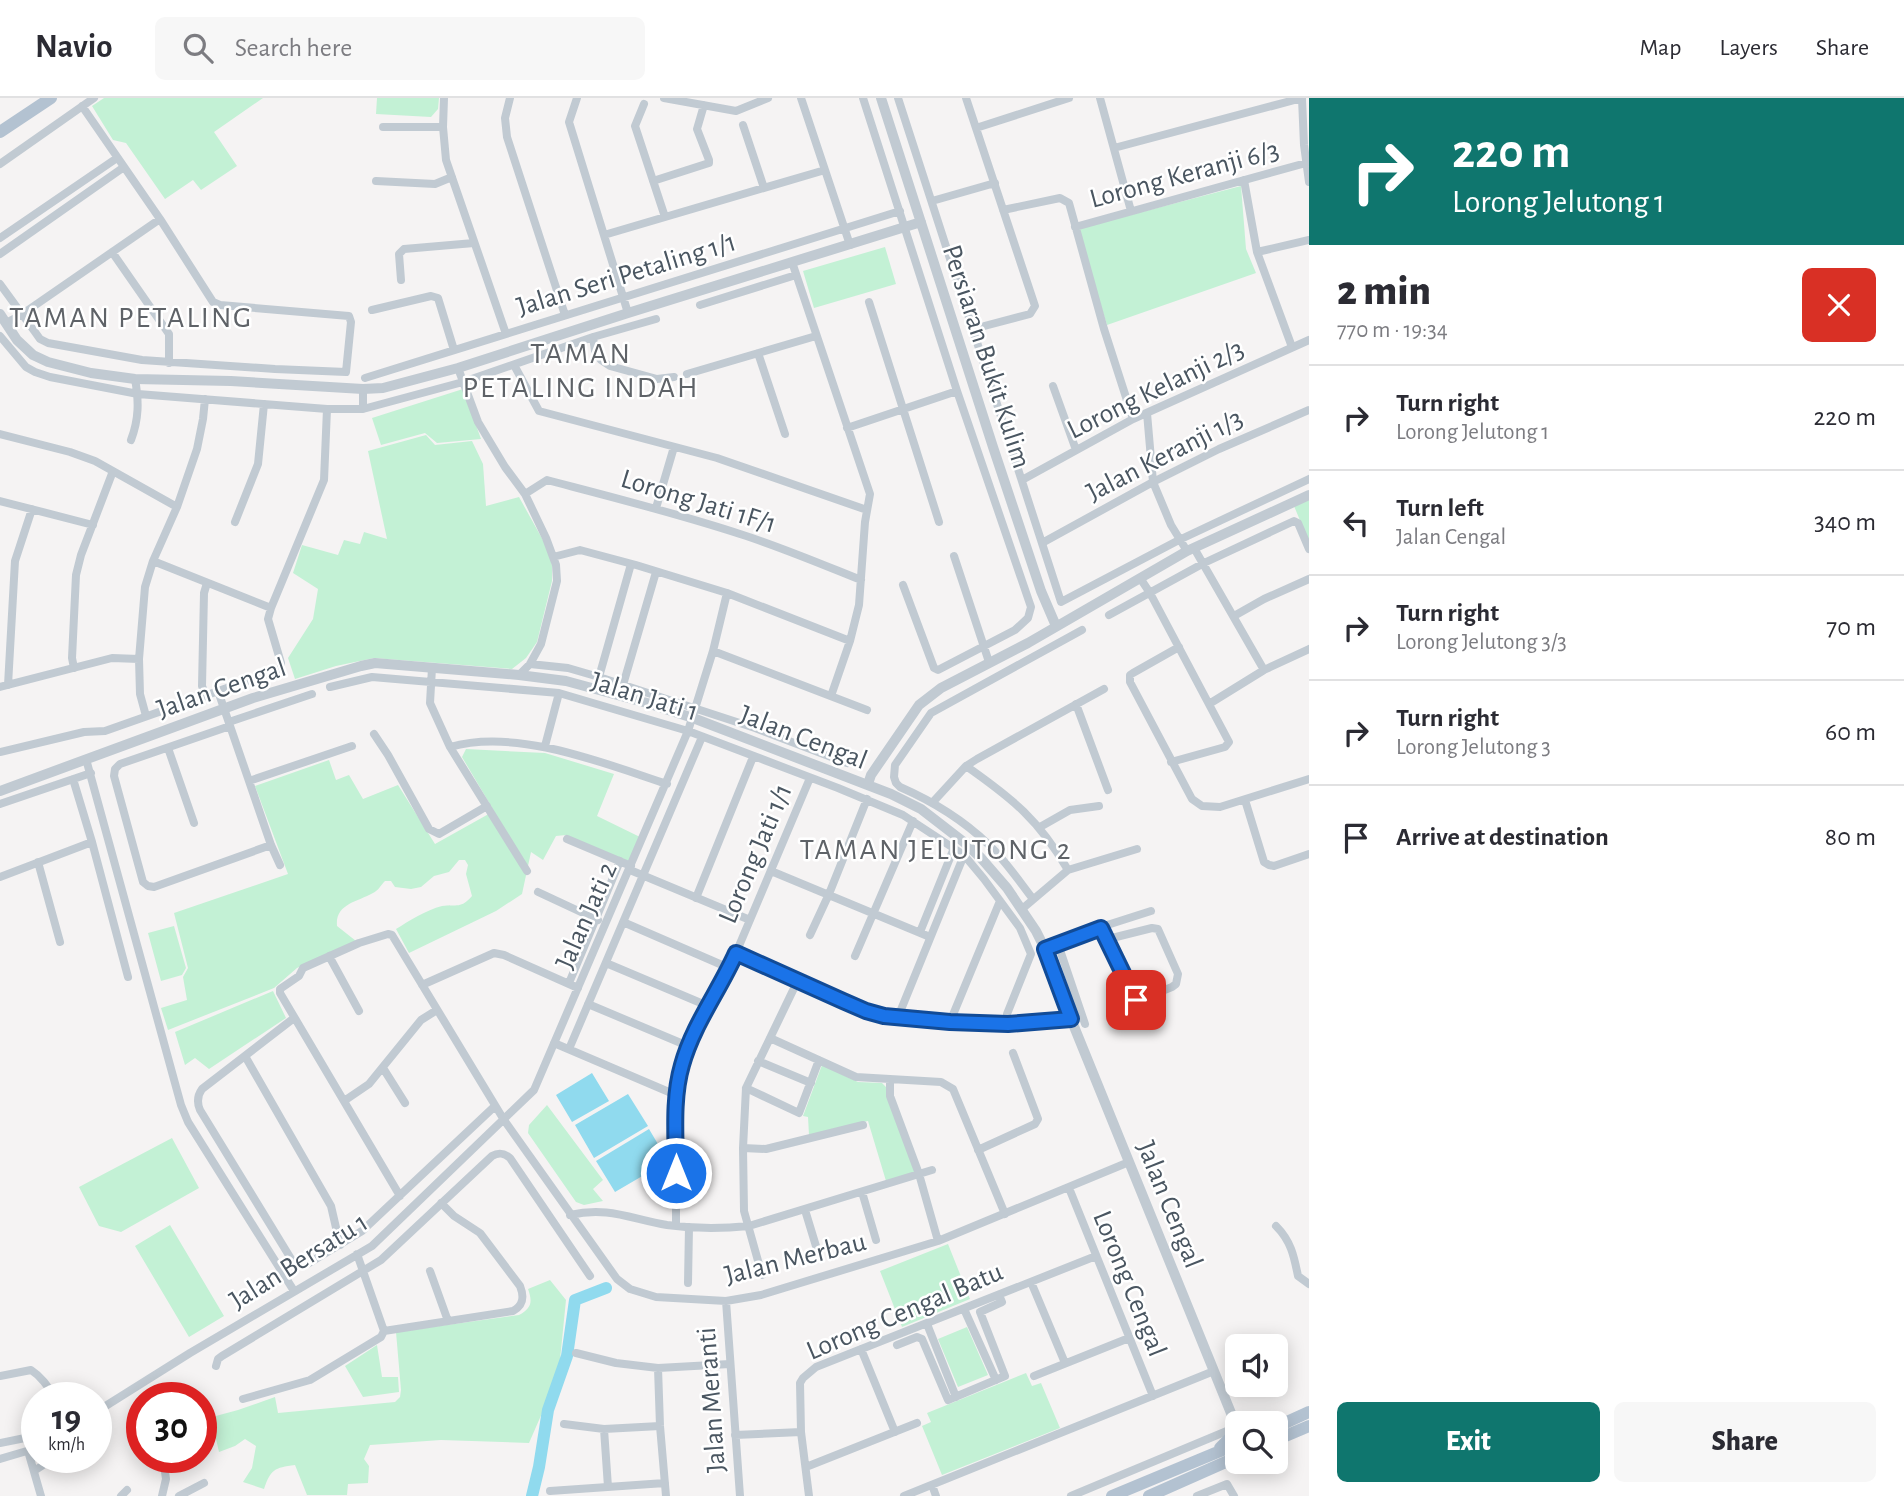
<!DOCTYPE html>
<meta charset="utf-8">
<style>
:root{--surface:#fff;--page:#f7f7f7;--text:#2b2b33;--muted:#7c7c81;--line:#e1e1e2;--accent:#0f766e}
body{margin:0;font-family:"Alegreya Sans",sans-serif;background:var(--page);color:var(--text);height:100vh;display:flex;flex-direction:column;font-size:26px;white-space:nowrap}
*{box-sizing:border-box;margin:0}
p{font-size:23px;color:var(--muted)}
.icon{flex:none;width:38px;height:38px;fill:none;stroke:currentColor;stroke-width:2;stroke-linecap:round;stroke-linejoin:round}
.map{position:relative;flex:1;overflow:hidden}
.panel{display:flex;flex-direction:column;background:var(--surface);width:595px}
.panel>*{flex:none}
.guide{background:#0f766e;color:#fff;overflow:hidden}
.buttons{position:absolute;left:1225px;top:1236px;display:grid;gap:14px}
.buttons a{display:grid;place-items:center;width:63px;height:63px;border-radius:10px;background:var(--surface);box-shadow:0 4px 18px #0003;font-size:35px}
.speed{position:absolute;left:21px;top:1284px;display:flex;gap:14px;font-size:35px;font-weight:700;text-align:center}
.speed>*{display:grid;place-content:center;width:91px;height:91px;border-radius:50%;background:var(--surface);box-shadow:0 4px 18px #0003;line-height:1}
.speed small{font-size:18px;font-weight:400}
.speed .limit{border:10px solid #d22;background:#fff;color:#111}
.pin{position:absolute;display:grid;place-items:center;width:60px;height:60px;color:#fff;margin:-30px;border-radius:14px;box-shadow:0 4px 10px #0006}
.me{position:absolute;width:77px;margin:-38px;rotate:0deg;stroke-linejoin:round;filter:drop-shadow(0 0 5px #0008)}
.turn{display:flex;align-items:center;gap:24px;height:147px;padding:0 28px;font-size:32px}
.turn .icon{width:91px;height:91px;stroke-width:2.5}
.turn b{display:block;font-size:49px;line-height:60px}
.round{display:grid;place-items:center;flex:none;width:74px;height:74px;border-radius:10px;background:var(--page)}
.head{display:flex;align-items:center;justify-content:space-between;height:119px;padding:0 28px}
h1{font-size:42px;font-weight:800;line-height:52px}
.primary-button{display:flex;gap:14px;margin-top:auto;padding:14px 28px}
.primary-button a{flex:1;height:80px;border-radius:10px;background:var(--accent);color:#fff;font-size:28px;font-weight:800;line-height:80px;text-align:center}
.primary-button a+a{background:var(--page);color:var(--text)}
ul{padding:0;list-style:none}
li{display:flex;align-items:center;gap:21px;height:105px;padding:0 28px;border-top:2px solid var(--line)}
li div{flex:1}
li b{display:block;font-size:26px}
li em{font-style:normal}
header{display:flex;align-items:center;gap:42px;box-sizing:border-box;height:98px;padding:0 35px;background:var(--surface);border-bottom:2px solid var(--line)}
header strong{font-size:33px}
nav{display:flex;gap:38px;margin-inline-start:auto;font-size:24px}
.search{width:490px;height:63px;background:var(--page);display:flex;align-items:center;gap:18px;box-sizing:border-box;padding:0 24px;border-radius:10px;color:var(--muted);font-size:26px}
main{display:flex;flex:1;min-height:0}
.map>svg:first-child{display:block}
.green{fill:#c3f1d5}
.water{fill:#90daee}
.lines{fill:none;stroke-linecap:round;stroke-linejoin:round}
.river{stroke:#90daee;stroke-width:12}
.minor{stroke:#c1cad2;stroke-width:8}
.tertiary{stroke:#c1cad2;stroke-width:10}
.primary{stroke:#b3c2d1;stroke-width:12}
.route-casing{stroke:#114b97;stroke-width:18}
.route{stroke:#1a73e8;stroke-width:12}
.labels{text-anchor:middle;stroke-width:5;stroke-linejoin:round;paint-order:stroke}
.street-label{font-size:28px;fill:#4a5661;stroke:#fff}
.neighbourhood-label{font-size:30px;letter-spacing:2px;fill:#5f6368;stroke:#fff}
</style>
<header>
<strong>Navio</strong>
<div class="search"><svg class="icon" aria-label="search" viewBox="0 0 24 24"><circle cx="10" cy="10" r="6"/><path d="M15 15l6 6"/></svg>Search here</div>
<nav><a>Map</a><a>Layers</a><a>Share</a></nav>
</header>
<main>
<div class="map">
<svg width="1309" height="1398" viewBox="0 0 1309 1398">
<rect width="100%" height="100%" fill="#f5f3f3"/>
<!-- green -->
<path class="green" d="M 104,0 L 263,0 L 214,34 L 237,68 L 201,92 L 193,82 L 165,101 L 126,45 L 113,42 L 92,8 Z
M 377,0 L 439,0 L 438,11 L 431,19 L 376,16 Z
M 1241,88 L 1246,151 L 1256,175 L 1107,227 L 1077,131 Z
M 885,149 L 896,186 L 814,210 L 803,173 Z
M 463,291 L 481,341 L 437,345 L 425,335 L 381,347 L 372,320 Z
M 426,337 L 435,347 L 472,343 L 483,366 L 486,408 L 519,399 L 549,453 L 552,468 L 552,483 L 537,544 L 526,560 L 512,571 L 374,560 L 336,568 L 295,581 L 288,560 L 313,521 L 318,491 L 293,475 L 302,447 L 338,457 L 344,442 L 360,446 L 364,434 L 387,441 L 368,353 Z
M 1309,402 L 1309,444 L 1294,408 Z
M 466,651 L 545,655 L 614,676 L 597,718 L 640,739 L 630,765 L 566,737 L 556,738 L 543,762 L 531,754 L 522,796 L 496,813 L 409,855 L 396,831 C 409,823 426,812 442,808 C 457,806 461,811 472,798 L 466,776 L 468,767 L 465,762 L 459,762 L 449,774 L 434,778 L 421,789 L 411,791 L 395,789 L 391,783 L 385,783 C 381,787 378,793 373,795 C 357,804 335,806 337,828 L 356,843 L 297,870 L 274,890 L 168,932 L 161,910 L 187,902 L 183,879 L 188,870 L 174,815 L 288,776 L 255,688 L 329,662 L 336,682 L 349,677 L 363,701 L 398,687 L 435,746 L 494,713 L 462,659 Z
M 174,828 L 186,870 L 182,877 L 161,883 L 148,835 Z
M 273,893 L 286,920 L 209,971 L 195,960 L 185,967 L 175,934 Z
M 822,967 L 858,984 L 882,985 L 887,990 L 915,1074 L 886,1083 L 868,1023 L 809,1037 L 808,1019 L 803,1018 Z
M 547,1007 L 603,1082 L 593,1091 L 603,1103 L 584,1107 L 576,1104 L 528,1035 L 529,1027 Z
M 172,1040 L 199,1090 L 121,1134 L 99,1128 L 79,1089 Z
M 170,1127 L 224,1218 L 189,1239 L 135,1148 Z
M 948,1146 L 970,1201 L 902,1229 L 880,1173 Z
M 550,1182 L 566,1202 L 560,1262 L 546,1306 L 529,1345 L 441,1342 L 370,1347 L 364,1361 L 369,1368 L 368,1385 L 348,1386 L 347,1397 L 307,1397 L 295,1367 C 274,1370 271,1371 264,1391 L 243,1384 L 252,1370 L 256,1348 L 245,1341 L 235,1348 L 219,1354 L 216,1341 L 207,1338 L 201,1340 L 201,1322 L 238,1312 L 275,1299 L 278,1315 L 395,1304 L 400,1299 L 401,1292 L 396,1234 L 519,1217 C 531,1210 533,1205 528,1191 Z
M 967,1229 L 988,1277 L 958,1289 L 938,1241 Z
M 377,1247 L 382,1279 L 398,1279 L 399,1294 L 363,1299 L 345,1268 Z
M 1026,1275 L 1032,1288 L 1041,1285 L 1060,1330 L 942,1377 L 922,1328 L 931,1324 L 927,1315 Z"/>
<!-- water -->
<path class="water" d="M 592,975 L 609,1003 L 572,1024 L 556,997 Z
M 628,996 L 648,1028 L 594,1060 L 575,1027 Z
M 649,1031 L 668,1063 L 615,1094 L 596,1063 Z"/>
<g class="lines">
<!-- river -->
<path class="river" d="M 532,1398 L 539,1369 L 548,1312 L 567,1258 L 575,1202 L 606,1190"/>
<!-- minor -->
<path class="minor" d="M 444,0 L 443,29 L 446,62 L 506,236
M 510,0 L 505,20 L 507,39 L 565,217
M 577,0 L 569,24 L 628,215
M 664,0 L 736,13 L 768,0
M 801,0 L 850,147
M 863,0 L 957,293 L 1031,509 L 1028,520 L 1015,532 L 938,572 L 934,570 L 903,487
M 898,0 L 1061,504 L 1179,442 L 1309,381
M 966,0 L 1035,208 L 1030,216 L 973,231
M 1100,0 L 1131,113
M 1302,0 L 1304,47 L 1309,84
M 644,6 L 635,28 L 665,119
M 743,27 L 764,90
M 383,29 L 443,29
M 976,30 L 1069,0
M 1114,50 L 1302,0
M 0,66 L 94,0
M 1244,82 L 1257,154 L 1292,249
M 376,83 L 435,86 L 452,79
M 653,83 L 709,65 L 709,62 L 697,31 L 704,7
M 932,103 L 995,85
M 1003,112 L 1060,100 L 1069,105 L 1104,231 L 1133,321
M 1075,129 L 1306,65
M 604,137 L 825,72
M 0,140 L 117,60
M 112,154 L 169,236 L 169,265
M 1257,154 L 1309,142
M 0,156 L 124,69
M 792,164 L 870,396 L 865,424 L 859,507 L 850,543 L 831,598
M 401,182 L 399,156 L 404,151 L 474,145
M 0,186 L 35,234 L 40,241 L 48,245 L 142,262 L 275,271 L 346,274 L 351,224 L 349,218 L 220,207 L 213,204 L 160,121 L 82,8
M 869,204 L 939,424
M 700,207 L 796,177
M 372,212 L 431,198 L 438,200 L 454,252
M 6,225 L 21,217 L 160,121
M 0,238 L 26,269 L 35,274 L 50,279 L 138,296 L 327,311 L 363,311 L 463,284 L 593,239 L 656,221
M 593,239 L 595,253 L 601,262 L 610,268 L 657,281 L 674,279
M 758,255 L 785,336
M 514,267 L 539,313 L 717,360 L 867,412
M 458,270 L 478,324 L 505,369 L 525,396 L 546,440 L 556,467 L 557,483 L 541,546 L 530,566 L 519,577
M 687,276 L 816,238
M 365,280 L 900,113
M 1053,288 L 1076,352
M 363,291 L 363,311
M 1147,315 L 1153,384 L 1171,427 L 1187,453
M 847,330 L 957,293
M 0,336 L 70,354 L 95,363 L 177,409
M 131,342 C 139,321 139,303 135,281
M 1022,382 L 1133,321 L 1309,242
M 525,396 L 547,382 C 612,399 676,415 740,436 C 781,449 821,466 861,482
M 0,403 L 93,427
M 656,410 L 674,349
M 235,424 L 258,366 L 264,306
M 1042,445 L 1153,384 L 1219,351 L 1309,312
M 1194,450 L 1264,572
M 954,458 L 989,564
M 553,459 L 580,452 L 636,467 L 727,495 L 850,543
M 153,463 L 271,510
M 1140,480 L 1150,495 L 1229,644 L 1225,649 L 1171,664
M 1109,517 L 1204,465 L 1294,423 L 1298,425 L 1309,451
M 1234,518 L 1264,501 L 1309,481
M 1179,549 L 1133,575 L 1130,577 L 1130,584 L 1192,701 L 1202,708 L 1220,709 L 1309,681
M 713,553 L 867,612
M 530,566 L 568,570 L 599,579 L 755,630 L 847,665
M 74,570 L 72,560 L 76,477 L 81,457 L 113,373
M 432,570 L 430,605 L 450,649 L 527,773
M 599,579 L 631,466
M 8,587 L 15,463 L 32,411
M 623,587 L 656,474
M 0,589 L 112,560 L 139,561
M 330,589 L 372,579 L 559,595 L 688,633 L 838,690 L 903,717 L 964,757 L 984,781 L 1020,830 L 1031,856 L 1007,916 L 1008,926
M 218,593 L 271,747 L 280,767
M 206,598 L 202,588 L 204,495 L 207,485
M 1076,606 L 1108,692
M 1209,606 L 1264,572 L 1309,551
M 146,618 L 140,596 L 139,561 L 145,489 L 153,463 L 177,409 L 197,351 L 203,321 L 205,301
M 229,624 L 312,596
M 230,628 L 120,666 L 115,671 L 114,678 L 143,784 L 148,788 L 154,789 L 271,747
M 374,636 L 388,657 L 429,731 L 439,736 L 487,708
M 545,648 L 559,595
M 450,649 C 517,630 603,665 667,686
M 168,650 L 194,725
M 0,654 L 84,634 L 105,633 L 278,572 L 281,569 L 281,565 L 268,521 L 271,510 L 324,382 L 327,311
M 86,661 L 181,1007 L 188,1024 L 294,1193
M 966,668 C 1013,701 1039,722 1068,772
M 73,681 L 92,744 L 128,879
M 249,683 L 352,648
M 1245,702 L 1264,764 L 1269,767 L 1274,768 L 1309,756
M 933,704 L 966,668 L 977,661 L 1104,591
M 0,706 L 91,675
M 1040,729 L 1070,712 L 1099,708
M 567,741 L 631,768
M 38,764 L 60,844
M 630,772 L 750,822
M 771,773 L 930,839
M 0,779 L 92,744
M 538,794 L 598,822
M 696,800 L 753,659
M 1033,801 C 1019,783 1005,762 988,746 C 962,721 932,703 900,689 L 896,685 L 894,679 L 895,667 L 931,615 L 1082,532
M 1022,811 L 1068,772 L 1137,751
M 623,824 L 729,870
M 1101,829 L 1137,903 L 1172,889 L 1176,886 L 1178,876 L 1158,831 L 1152,830 L 1108,841
M 920,834 L 954,750
M 810,837 L 829,796 L 867,701
M 1058,846 L 1085,926
M 1045,851 L 1101,829 L 1151,813
M 736,855 L 866,913 L 884,918 L 974,925 L 1008,926 L 1071,921
M 329,858 L 359,913
M 855,858 L 913,723
M 606,865 L 708,908
M 569,885 L 620,763
M 422,887 L 494,855 L 504,857 L 578,890
M 588,906 L 688,948
M 898,919 L 964,757
M 294,920 L 202,991 C 197,998 197,1005 200,1012 L 293,1164 L 304,1168 L 362,1133 L 495,1008
M 950,924 L 1000,803
M 770,940 L 856,979 L 941,984 L 953,991 L 1005,1116
M 554,945 L 676,997
M 569,951 L 702,639
M 245,958 L 331,1108 L 340,1147
M 758,963 L 811,985
M 383,970 L 405,1005
M 890,982 L 890,998 L 919,1076 L 938,1143
M 746,990 L 799,1015 L 819,962
M 344,1003 L 369,986 L 421,922 L 437,912
M 743,1050 L 766,1051 L 863,1027
M 978,1052 L 1035,1026 L 1038,1021 L 1013,955
M 1069,1090 L 1153,1298
M 862,1094 L 876,1142
M 400,1098 L 280,895 L 280,891 L 299,878 L 303,870 L 359,845 L 388,836 L 392,837 L 504,1022 L 617,1181 L 630,1191 L 656,1199 L 726,1203 L 761,1197 L 938,1143 L 1129,1064
M 805,1112 L 819,1158
M 570,1117 C 608,1108 631,1121 667,1127 C 695,1131 721,1131 749,1128 L 932,1072
M 676,1128 L 676,997 L 681,969 L 696,931 L 722,884 L 736,855 L 810,680
M 1276,1128 C 1291,1143 1294,1158 1298,1178 L 1309,1186
M 357,1156 L 384,1233
M 430,1173 L 448,1223
M 762,1177 L 744,1113 L 743,1050 L 746,990 L 797,884
M 1031,1184 L 1065,1265
M 688,1185 L 689,1129
M 726,1203 L 740,1398
M 964,1211 L 996,1282
M 927,1226 L 956,1299
M 384,1233 L 513,1213 C 524,1207 524,1198 520,1188 L 480,1135 L 454,1118 L 441,1105
M 897,1247 L 917,1239 L 922,1241 L 948,1302 L 1005,1278 L 980,1214 L 1002,1204 L 999,1197
M 861,1251 L 895,1334
M 576,1255 L 616,1265 L 658,1270 L 730,1266
M 216,1268 L 218,1261 L 222,1258 L 381,1162 L 492,1058 C 499,1054 504,1055 510,1060 L 590,1178
M 658,1270 L 660,1328 L 666,1398
M 0,1278 L 31,1272 C 42,1279 48,1289 55,1300
M 1034,1278 L 1129,1240
M 243,1301 L 310,1282 L 381,1239 L 384,1233
M 96,1314 L 190,1255 L 372,1148 L 534,992 L 688,633 L 713,553 L 727,495
M 564,1326 L 604,1331 L 660,1328
M 604,1331 L 608,1389
M 735,1337 L 801,1334
M 0,1345 L 25,1340 L 37,1330
M 28,1353 L 41,1398
M 0,1361 L 37,1350
M 806,1369 L 917,1325
M 34,1373 L 54,1360
M 932,1387 L 936,1398
M 550,1393 L 665,1385
M 121,1398 L 127,1392
M 162,1398 L 166,1381 L 164,1367
M 179,1398 L 204,1385
M 809,1398 L 801,1334 L 800,1285 L 803,1280 L 816,1269 L 1096,1158
M 904,1398 L 1214,1273
M 1071,1398 L 1234,1330
M 1197,1398 L 1227,1386 L 1234,1398"/>
<!-- tertiary -->
<path class="tertiary" d="M 881,0 L 993,349 L 1041,493 L 1056,528
M 0,216 L 17,242 L 33,257 L 48,264 L 91,275 L 135,281 L 231,283 L 363,291 L 383,290 L 458,270 L 628,215 L 921,124
M 868,686 L 871,677 L 919,607 L 941,590 L 1028,545 L 1187,453 L 1309,397
M 0,693 L 253,600 L 361,568 L 375,565 L 519,577 L 566,583 L 647,605 L 693,620 L 891,696 L 921,711 L 965,745 L 981,760 L 1007,790 L 1036,833 L 1045,851 L 1071,921 L 1233,1320 L 1236,1336"/>
<!-- primary -->
<path class="primary" d="M 0,34 L 51,0
M 1276,1329 L 1309,1314
M 1276,1342 L 1309,1328
M 1220,1350 L 1230,1340 L 1234,1330
M 1112,1398 L 1237,1346
M 1149,1398 L 1237,1359"/>
</g>
<g class="lines">
<defs>
<path id="route" d="M 676,1075 C 676,1040 672,1001 682,967 C 693,927 719,893 736,855 L 843,903 L 866,913 L 884,918 L 950,924 L 1008,926 L 1071,921 L 1045,851 L 1101,830 L 1136,902"/>
</defs>
<!-- route casing -->
<use href="#route" class="route-casing"/>
<!-- route -->
<use href="#route" class="route"/>
</g>
<g class="labels">
<!-- street labels -->
<g class="street-label">
<text transform="translate(1184 75) rotate(-15)" y="10">Lorong Keranji 6/3</text>
<text transform="translate(626 175) rotate(-17)" y="10">Jalan Seri Petaling 1/1</text>
<text transform="translate(988 258) rotate(72)" y="10">Persiaran Bukit Kulim</text>
<text transform="translate(1155 290) rotate(-26)" y="10">Lorong Kelanji 2/3</text>
<text transform="translate(1164 356) rotate(-27)" y="10">Jalan Keranji 1/3</text>
<text transform="translate(699 402) rotate(17)" y="10">Lorong Jati 1F/1</text>
<text transform="translate(221 589) rotate(-19)" y="10">Jalan Cengal</text>
<text transform="translate(645 597) rotate(17)" y="10">Jalan Jati 1</text>
<text transform="translate(804 638) rotate(21)" y="10">Jalan Cengal</text>
<text transform="translate(754 755) rotate(-67)" y="10">Lorong Jati 1/1</text>
<text transform="translate(585 817) rotate(-66)" y="10">Jalan Jati 2</text>
<text transform="translate(1171 1106) rotate(68)" y="10">Jalan Cengal</text>
<text transform="translate(795 1159) rotate(-14)" y="10">Jalan Merbau</text>
<text transform="translate(298 1162) rotate(-32)" y="10">Jalan Bersatu 1</text>
<text transform="translate(1131 1185) rotate(68)" y="10">Lorong Cengal</text>
<text transform="translate(904 1212) rotate(-23)" y="10">Lorong Cengal Batu</text>
<text transform="translate(710 1302) rotate(-94)" y="10">Jalan Meranti</text>
</g>
<!-- neighbourhood labels -->
<g class="neighbourhood-label">
<text x="131" y="229">TAMAN PETALING</text>
<text x="581" y="265">TAMAN<tspan x="581" dy="34">PETALING INDAH</tspan></text>
<text x="936" y="761">TAMAN JELUTONG 2</text>
</g>
</g>
</svg>
<div class="buttons">
<a><svg class="icon" aria-label="sound" viewBox="0 0 24 24"><path d="M4 9h4l5-4v14l-5-4H4zM17 9q2 3 0 6"/></svg></a>
<a><svg class="icon" aria-label="search" viewBox="0 0 24 24"><circle cx="10" cy="10" r="6"/><path d="M15 15l6 6"/></svg></a>
</div>
<div class="speed"><div>19<small>km/h</small></div><div class="limit">30</div></div>
<div class="pin" style="left:1136px;top:902px;background:#d93025"><svg class="icon" aria-label="arrive" viewBox="0 0 24 24"><path d="M6 21V4h12l-3 4 3 4H6"/></svg></div>
<svg class="me" style="left:676px;top:1075px" viewBox="-20 -20 40 40"><circle r="17" fill="#1a73e8" stroke="#fff" stroke-width="3"/><path d="M0-11L8 9 0 5-8 9z" fill="#fff"/></svg>
</div>
<section class="panel">
<div class="guide">
<div class="turn"><svg class="icon" aria-label="right" viewBox="0 0 24 24"><path d="M7 20v-9h11M14 6l5 5-5 5"/></svg><div><b>220 m</b>Lorong Jelutong 1</div></div>
</div>
<div class="head"><div><h1>2 min</h1><p>770 m · 19:34</p></div><a class="round" style="background:#d93025;color:#fff"><svg class="icon" aria-label="close" viewBox="0 0 24 24"><path d="M6 6l12 12M18 6L6 18"/></svg></a></div>
<ul>
<li><svg class="icon" aria-label="right" viewBox="0 0 24 24"><path d="M7 20v-9h11M14 6l5 5-5 5"/></svg><div><b>Turn right</b><p>Lorong Jelutong 1</p></div><em>220 m</em></li>
<li><svg class="icon" aria-label="left" viewBox="0 0 24 24"><path d="M17 20v-9H6M10 6l-5 5 5 5"/></svg><div><b>Turn left</b><p>Jalan Cengal</p></div><em>340 m</em></li>
<li><svg class="icon" aria-label="right" viewBox="0 0 24 24"><path d="M7 20v-9h11M14 6l5 5-5 5"/></svg><div><b>Turn right</b><p>Lorong Jelutong 3/3</p></div><em>70 m</em></li>
<li><svg class="icon" aria-label="right" viewBox="0 0 24 24"><path d="M7 20v-9h11M14 6l5 5-5 5"/></svg><div><b>Turn right</b><p>Lorong Jelutong 3</p></div><em>60 m</em></li>
<li><svg class="icon" aria-label="arrive" viewBox="0 0 24 24"><path d="M6 21V4h12l-3 4 3 4H6"/></svg><div><b>Arrive at destination</b></div><em>80 m</em></li>
</ul>
<div class="primary-button"><a>Exit</a><a>Share</a></div>
</section>
</main>
